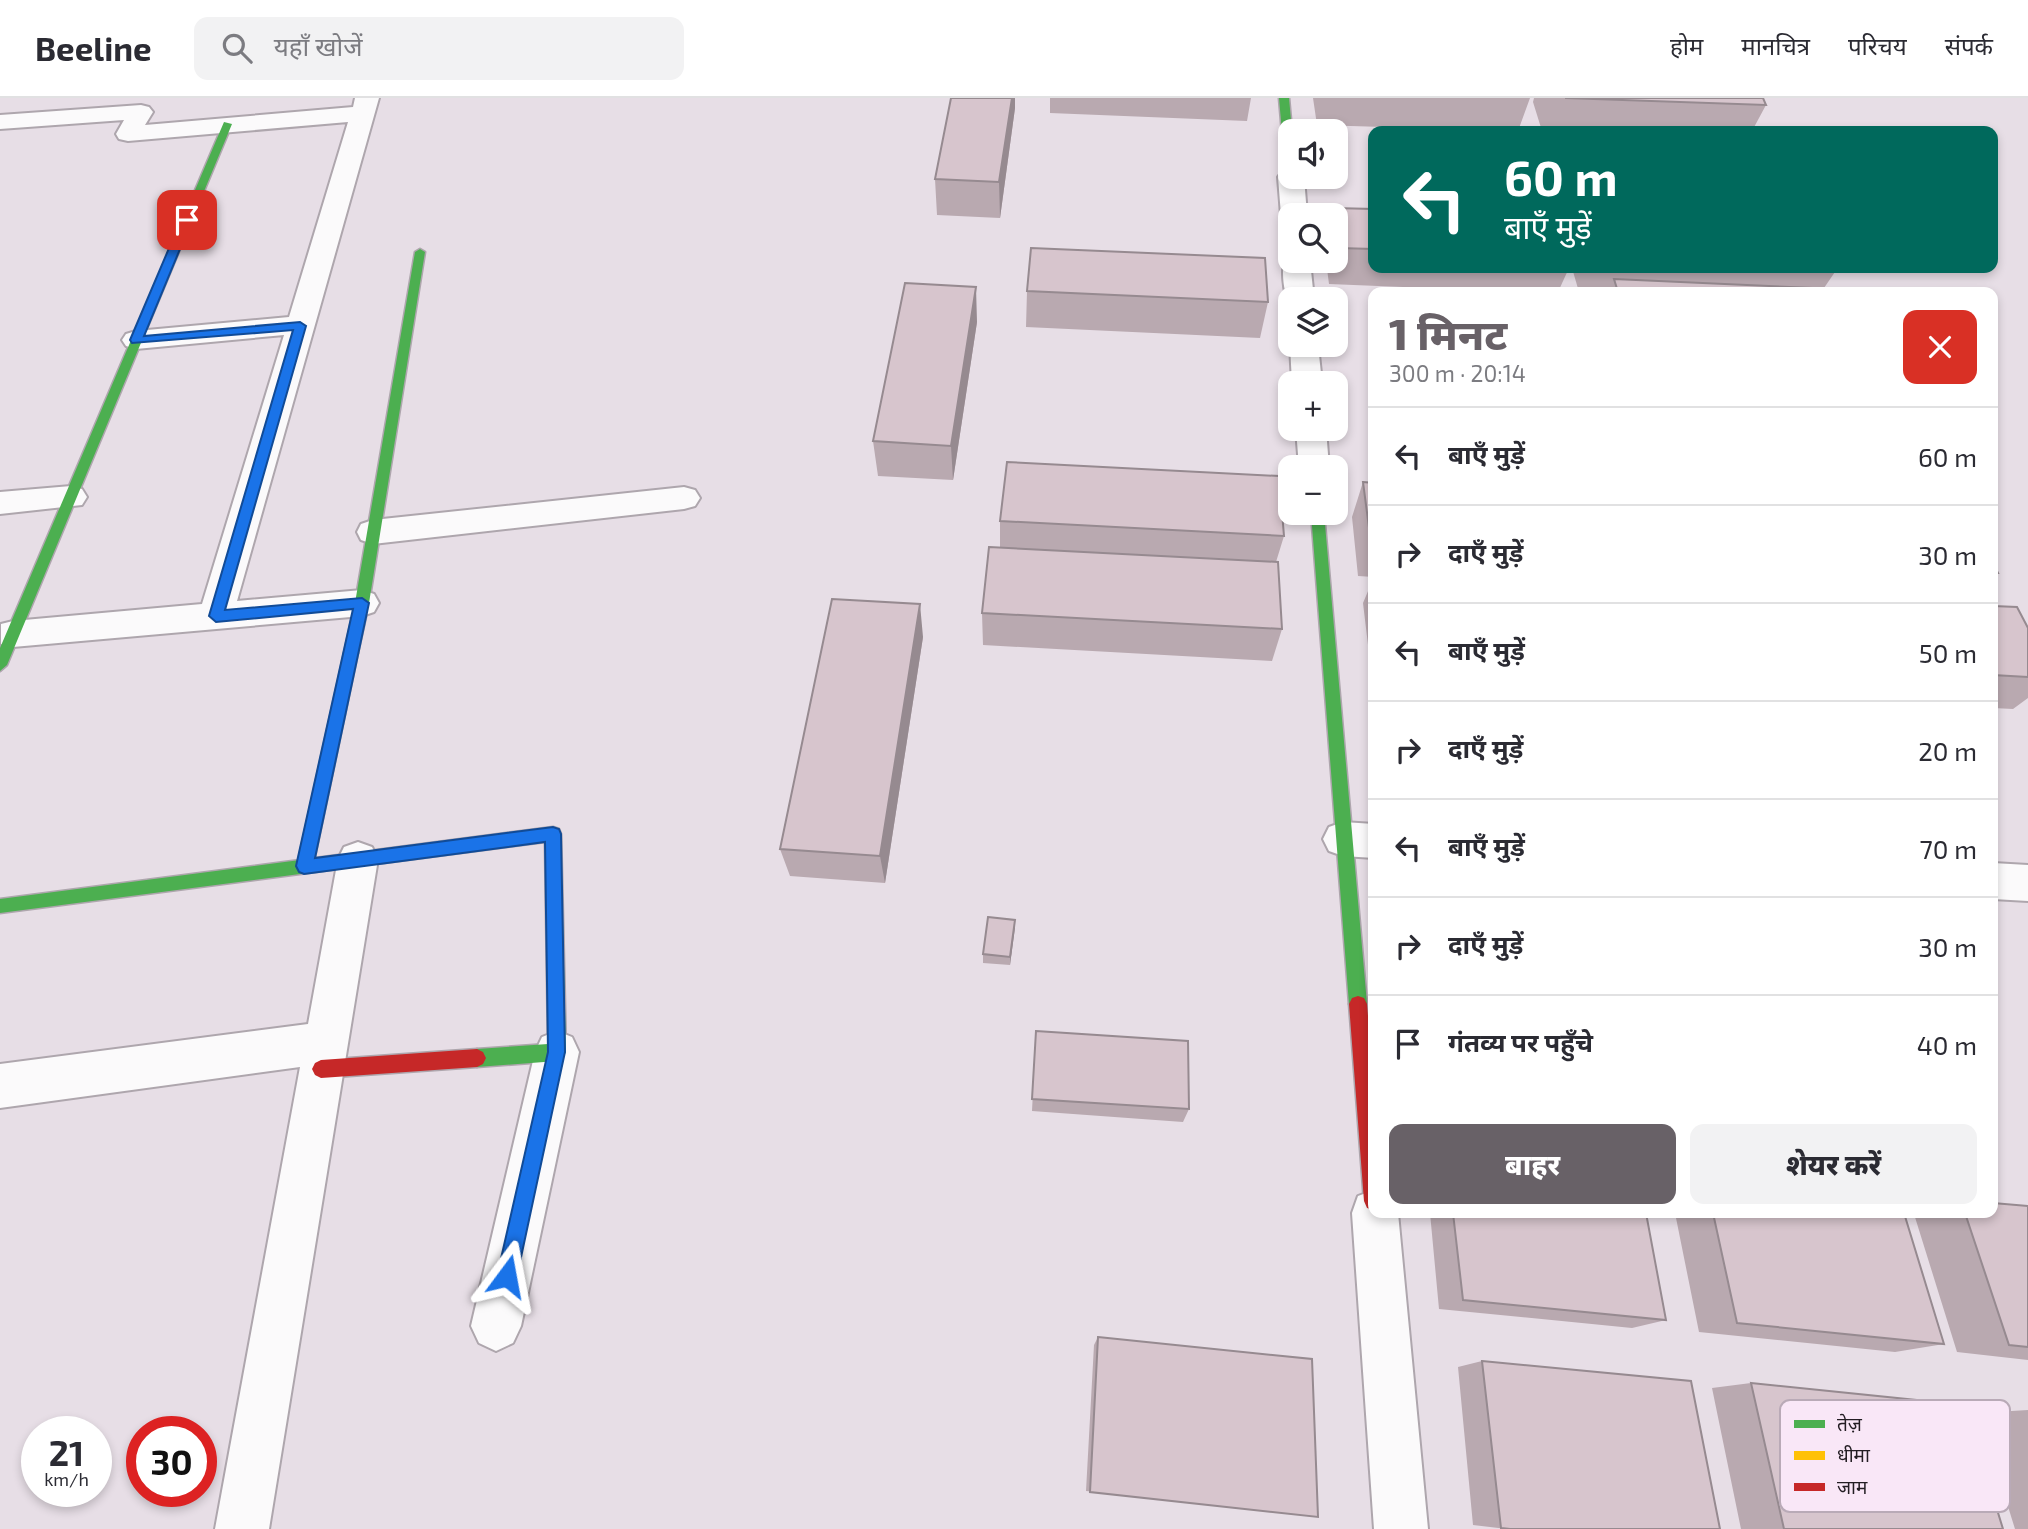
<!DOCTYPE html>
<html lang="hi">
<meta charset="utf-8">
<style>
:root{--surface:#fff;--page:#f2f2f3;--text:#2b2b33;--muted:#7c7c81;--line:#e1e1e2;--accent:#686167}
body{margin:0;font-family:"Exo 2","Noto Sans Devanagari",sans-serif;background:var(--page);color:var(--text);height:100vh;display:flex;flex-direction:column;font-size:26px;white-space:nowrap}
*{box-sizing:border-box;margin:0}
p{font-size:23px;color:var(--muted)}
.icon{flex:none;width:38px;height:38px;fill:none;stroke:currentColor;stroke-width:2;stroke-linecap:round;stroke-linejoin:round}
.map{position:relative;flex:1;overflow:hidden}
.side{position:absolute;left:1368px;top:189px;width:630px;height:931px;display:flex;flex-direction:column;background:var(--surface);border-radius:14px;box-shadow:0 4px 10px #0003}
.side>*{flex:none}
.hud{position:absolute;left:1368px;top:28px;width:630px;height:147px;border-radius:14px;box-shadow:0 4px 10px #0003;background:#00695c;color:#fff;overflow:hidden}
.buttons{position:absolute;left:1278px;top:21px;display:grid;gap:14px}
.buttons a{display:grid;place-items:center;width:70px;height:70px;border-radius:14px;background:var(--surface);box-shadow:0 4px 10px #0003;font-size:35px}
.speed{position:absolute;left:21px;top:1318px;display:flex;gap:14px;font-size:35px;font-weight:700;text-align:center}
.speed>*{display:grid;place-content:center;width:91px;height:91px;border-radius:50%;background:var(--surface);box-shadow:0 4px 10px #0003;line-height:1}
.speed small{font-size:18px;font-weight:400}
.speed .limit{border:10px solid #d22;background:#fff;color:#111}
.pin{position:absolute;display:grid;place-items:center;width:60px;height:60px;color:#fff;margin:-30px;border-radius:14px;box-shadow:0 4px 10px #0006}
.me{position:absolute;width:77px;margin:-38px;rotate:13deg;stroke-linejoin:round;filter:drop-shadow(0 0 5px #0008)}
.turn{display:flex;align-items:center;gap:24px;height:147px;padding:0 21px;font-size:32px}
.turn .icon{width:91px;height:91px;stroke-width:2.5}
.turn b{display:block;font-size:49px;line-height:60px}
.round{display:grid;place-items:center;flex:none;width:74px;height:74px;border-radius:14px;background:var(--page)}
.overview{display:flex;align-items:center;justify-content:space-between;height:119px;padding:0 21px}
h1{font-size:42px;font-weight:800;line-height:52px;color:var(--accent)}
.action{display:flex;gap:14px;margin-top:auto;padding:14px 21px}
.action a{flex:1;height:80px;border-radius:14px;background:var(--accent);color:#fff;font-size:28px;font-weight:800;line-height:80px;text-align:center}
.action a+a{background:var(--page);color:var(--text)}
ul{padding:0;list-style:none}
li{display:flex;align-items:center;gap:21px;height:98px;padding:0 21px;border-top:2px solid var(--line)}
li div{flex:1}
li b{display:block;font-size:26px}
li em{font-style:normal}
header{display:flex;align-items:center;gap:42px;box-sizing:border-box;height:98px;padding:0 35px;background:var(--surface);border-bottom:2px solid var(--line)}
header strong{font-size:33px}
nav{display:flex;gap:38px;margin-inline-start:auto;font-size:24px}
.search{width:490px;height:63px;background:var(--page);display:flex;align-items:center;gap:18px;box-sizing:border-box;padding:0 24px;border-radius:14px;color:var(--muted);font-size:26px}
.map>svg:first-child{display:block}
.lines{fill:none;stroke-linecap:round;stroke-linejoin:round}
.street-casing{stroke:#aea6ad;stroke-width:4}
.fast-casing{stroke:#aea6ad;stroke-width:3}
.slow-casing{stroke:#aea6ad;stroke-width:3}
.jam-casing{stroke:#aea6ad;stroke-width:3}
.street{fill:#fbfafb;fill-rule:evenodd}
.fast{fill:#4caf50;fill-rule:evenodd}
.slow{fill:#ffc107;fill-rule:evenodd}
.jam{fill:#c62828;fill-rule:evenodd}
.wall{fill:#b9a9b0}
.shaded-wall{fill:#968a90}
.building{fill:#d7c5cd;stroke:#968a90;stroke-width:2}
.route{fill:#1a73e8;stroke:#114b97;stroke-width:2}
.key{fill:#f9e7f7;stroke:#b9aab7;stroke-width:2}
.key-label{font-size:19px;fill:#231d23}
</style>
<header>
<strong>Beeline</strong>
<div class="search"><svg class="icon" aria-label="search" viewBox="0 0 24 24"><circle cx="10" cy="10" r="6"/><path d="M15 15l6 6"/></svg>यहाँ खोजें</div>
<nav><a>होम</a><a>मानचित्र</a><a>परिचय</a><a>संपर्क</a></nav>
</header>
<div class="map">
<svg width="2028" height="1431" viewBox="0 0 2028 1431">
<rect width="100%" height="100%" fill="#e7dee6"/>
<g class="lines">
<defs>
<path id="street" d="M 355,0 L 379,0 L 237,503 L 362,492 L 374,496 L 379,505 L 374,514 L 362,518 L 13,549 L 1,546 L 1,526 L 13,523 L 202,506 L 284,237 L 136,251 L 126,248 L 122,242 L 126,236 L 136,233 L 289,219 L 348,24 L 128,43 L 119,41 L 116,36 L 124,22 L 0,31 L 0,17 L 141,7 L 149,9 L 153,14 L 145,27 L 353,9 Z
M 1290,72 L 1290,79 L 1304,79 L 1307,117 L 1290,117 L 1290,124 L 1281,117 L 1278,79 L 1282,74 Z
M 1287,157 L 1290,157 L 1290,163 L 1310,163 L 1314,201 L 1290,201 L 1290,206 C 1283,196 1280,167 1287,157 Z
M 1290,247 L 1318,247 L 1322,285 L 1292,285 Z
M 1296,331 L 1326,331 L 1329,369 L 1299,369 Z
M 71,388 L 82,391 L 87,399 L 82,407 L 0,416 L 0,394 Z
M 684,389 L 695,392 L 700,400 L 695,408 L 684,411 L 373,446 L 361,442 L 357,434 L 361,426 L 373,422 Z
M 1343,724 L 1374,726 L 1374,760 L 1343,758 L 1329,753 L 1323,741 L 1329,729 Z
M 358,744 L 372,749 L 378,761 L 269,1431 L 215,1431 L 300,969 L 0,1010 L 0,966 L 308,926 L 338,761 L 344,749 Z
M 1993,765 L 2028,767 L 2028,803 L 1993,801 Z
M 557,933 L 572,939 L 579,954 L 521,1228 L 513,1245 L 496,1253 L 479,1245 L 471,1228 L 535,954 L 542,939 Z
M 1374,1092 L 1374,1115 L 1398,1115 L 1428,1431 L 1374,1431 L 1352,1115 L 1358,1098 Z"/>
<path id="fast" d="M 1279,0 L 1289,0 L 1292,33 L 1290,33 L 1290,72 L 1285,69 Z
M 224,24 L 232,26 L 7,567 L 0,573 L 0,550 Z
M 420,151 L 425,154 L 369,505 L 358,555 L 351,561 L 344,555 L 355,505 L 415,154 Z
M 1311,415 L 1324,415 L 1367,906 L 1364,912 L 1358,914 L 1352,912 L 1349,906 Z
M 553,729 L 559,731 L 561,736 L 566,954 L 563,960 L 557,963 L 477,969 L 471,966 L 468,960 L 471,954 L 477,951 L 548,946 L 545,744 L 0,815 L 0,801 Z"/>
<path id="slow" d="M 351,549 L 358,555 L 313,768 L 311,773 L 305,775 L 299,773 L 297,768 L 344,555 Z"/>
<path id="jam" d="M 1358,898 L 1364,900 L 1367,906 L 1374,989 L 1374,1112 L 1367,1110 L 1364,1103 L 1349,906 L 1352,900 Z
M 477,951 L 483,954 L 486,960 L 483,966 L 477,969 L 321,980 L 315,977 L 312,971 L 315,965 L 321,962 Z"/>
</defs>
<!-- street casing -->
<use href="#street" class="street-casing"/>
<!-- fast casing -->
<use href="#fast" class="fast-casing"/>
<!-- slow casing -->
<use href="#slow" class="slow-casing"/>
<!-- jam casing -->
<use href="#jam" class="jam-casing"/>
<!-- street -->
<use href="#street" class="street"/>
<!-- fast -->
<use href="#fast" class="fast"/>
<!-- slow -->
<use href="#slow" class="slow"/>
<!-- jam -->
<use href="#jam" class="jam"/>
</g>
<!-- wall -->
<path class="wall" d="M 951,0 L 1015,0 L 1015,10 L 1000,120 L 937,117 L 935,81 Z
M 1050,0 L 1251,0 L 1247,23 L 1050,15 Z
M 1313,0 L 1530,0 L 1518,33 L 1317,27 Z
M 1534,0 L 1763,0 L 1766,7 L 1752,33 L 1542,33 L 1533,4 Z
M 1333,110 L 1374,111 L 1374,170 L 1569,170 L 1558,194 L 1526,194 L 1329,186 L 1326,163 L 1335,163 L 1335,117 L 1331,117 Z
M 1572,170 L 1837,170 L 1837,171 L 1824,190 L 1859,194 L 1579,194 Z
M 1027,193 L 1268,204 L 1260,240 L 1026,229 Z
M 977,224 L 953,382 L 878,378 L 873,343 Z
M 1363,384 L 1374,385 L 1374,479 L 1358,478 L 1352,419 Z
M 1000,423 L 1284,438 L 1276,464 L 1282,531 L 1272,563 L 983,547 L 982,515 L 1000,450 Z
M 1374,479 L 1374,572 L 1371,572 L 1363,505 Z
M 1993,508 L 2028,530 L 2028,600 L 2013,611 L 1993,610 Z
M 923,539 L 885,785 L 790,778 L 780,751 Z
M 1015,822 L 1010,867 L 983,865 L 983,856 Z
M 1036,933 L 1189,1011 L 1183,1024 L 1032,1013 Z
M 2028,1108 L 2028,1262 L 1957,1254 L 1914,1116 L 1993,1115 Z
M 1430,1115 L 1646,1115 L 1666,1222 L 1632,1230 L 1439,1211 Z
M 1675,1115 L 1904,1115 L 1944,1246 L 1895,1254 L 1699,1234 Z
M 1098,1239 L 1318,1419 L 1086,1393 L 1094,1247 Z
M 1482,1263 L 1507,1431 L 1473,1427 L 1458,1269 Z
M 1751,1285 L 2003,1431 L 1741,1431 L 1712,1290 Z
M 2028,1312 L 2028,1431 L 2015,1431 L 1979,1315 Z"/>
<!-- shaded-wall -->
<path class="shaded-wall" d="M 1012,0 L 1015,0 L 1015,10 L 1000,120 L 999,84 Z
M 976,189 L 977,224 L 953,382 L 951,348 Z
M 920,506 L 923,539 L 885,785 L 880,758 Z
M 1015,822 L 1015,830 L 1010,867 L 1010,859 Z"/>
<!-- building -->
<path class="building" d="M 951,0 L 1012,0 L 999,84 L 935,81 Z
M 1565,0 L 1763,0 L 1766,7 Z
M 1333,110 L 1374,111 L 1374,151 L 1338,150 L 1335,126 L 1335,117 L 1334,117 Z
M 1031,150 L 1265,160 L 1268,204 L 1027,193 Z
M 1614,181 L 1858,192 L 1859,194 L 1618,194 Z
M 905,185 L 976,189 L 951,348 L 873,343 Z
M 1007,364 L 1279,378 L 1284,438 L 1000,423 Z
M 1363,384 L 1374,385 L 1374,445 L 1371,445 Z
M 989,449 L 1278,464 L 1282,531 L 982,515 Z
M 1993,465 L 1998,475 L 1993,475 Z
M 832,501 L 920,506 L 880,758 L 780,751 Z
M 1993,508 L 2017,509 L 2028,530 L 2028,579 L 1993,577 Z
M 988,819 L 1015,822 L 1010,859 L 983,856 Z
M 1036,933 L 1188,943 L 1189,1011 L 1032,1001 Z
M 1993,1105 L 2028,1108 L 2028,1249 L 2009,1247 L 1965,1115 L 1993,1115 Z
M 1453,1115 L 1646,1115 L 1666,1222 L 1463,1202 Z
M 1713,1115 L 1904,1115 L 1944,1246 L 1737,1225 Z
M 1098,1239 L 1312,1261 L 1318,1419 L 1090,1394 Z
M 1482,1263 L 1691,1283 L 1720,1431 L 1510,1431 L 1501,1430 Z
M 1751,1285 L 1965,1307 L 2003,1431 L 1784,1431 Z"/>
<!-- route -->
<path class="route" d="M 187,119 L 192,122 L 144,238 L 300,224 L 306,228 L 225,512 L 362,500 L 369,505 L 315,760 L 553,729 L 559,731 L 561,736 L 565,954 L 517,1178 L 514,1185 L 507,1188 L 500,1185 L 497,1178 L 548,954 L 545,744 L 304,776 L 299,774 L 296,768 L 353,511 L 216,524 L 209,518 L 293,232 L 132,245 L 130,242 L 181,122 Z"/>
<!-- legend -->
<rect x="1780" y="1302" width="230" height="112" rx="10" class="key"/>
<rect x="1794" y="1322" width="31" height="8" fill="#4caf50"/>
<rect x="1794" y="1353" width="31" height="9" fill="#ffc107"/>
<rect x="1794" y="1385" width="31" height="8" fill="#c62828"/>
<g class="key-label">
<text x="1837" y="1333">तेज़</text>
<text x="1837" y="1364">धीमा</text>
<text x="1837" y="1396">जाम</text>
</g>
</svg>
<div class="buttons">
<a><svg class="icon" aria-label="sound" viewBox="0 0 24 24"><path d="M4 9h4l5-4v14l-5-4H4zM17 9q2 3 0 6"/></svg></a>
<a><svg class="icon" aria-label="search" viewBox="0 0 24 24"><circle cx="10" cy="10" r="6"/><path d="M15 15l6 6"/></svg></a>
<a><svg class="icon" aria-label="layers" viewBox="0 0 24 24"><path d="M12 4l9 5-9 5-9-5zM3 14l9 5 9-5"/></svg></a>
<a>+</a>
<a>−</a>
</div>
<div class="speed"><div>21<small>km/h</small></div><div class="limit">30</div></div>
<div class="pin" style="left:187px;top:122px;background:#d93025"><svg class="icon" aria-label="arrive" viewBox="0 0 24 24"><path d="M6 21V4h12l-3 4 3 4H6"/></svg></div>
<svg class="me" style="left:507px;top:1178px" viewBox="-20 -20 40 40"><path d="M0-17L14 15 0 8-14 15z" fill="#1a73e8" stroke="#fff" stroke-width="4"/></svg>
<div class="hud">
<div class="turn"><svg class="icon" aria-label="left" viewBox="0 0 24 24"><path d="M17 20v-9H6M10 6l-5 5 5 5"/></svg><div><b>60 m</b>बाएँ मुड़ें</div></div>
</div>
<section class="side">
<div class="overview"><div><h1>1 मिनट</h1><p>300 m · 20:14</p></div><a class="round" style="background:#d93025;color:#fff"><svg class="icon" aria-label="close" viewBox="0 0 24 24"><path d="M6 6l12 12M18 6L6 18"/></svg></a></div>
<ul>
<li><svg class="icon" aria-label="left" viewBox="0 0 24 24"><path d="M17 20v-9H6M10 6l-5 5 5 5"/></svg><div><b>बाएँ मुड़ें</b></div><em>60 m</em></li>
<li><svg class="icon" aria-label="right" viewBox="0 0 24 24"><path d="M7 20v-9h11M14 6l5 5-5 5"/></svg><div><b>दाएँ मुड़ें</b></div><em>30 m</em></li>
<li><svg class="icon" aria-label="left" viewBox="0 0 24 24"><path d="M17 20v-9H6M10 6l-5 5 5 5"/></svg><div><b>बाएँ मुड़ें</b></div><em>50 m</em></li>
<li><svg class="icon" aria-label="right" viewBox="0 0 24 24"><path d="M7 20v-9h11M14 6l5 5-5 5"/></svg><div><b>दाएँ मुड़ें</b></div><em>20 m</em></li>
<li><svg class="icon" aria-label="left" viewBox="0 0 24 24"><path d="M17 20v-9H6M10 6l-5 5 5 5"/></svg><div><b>बाएँ मुड़ें</b></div><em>70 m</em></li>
<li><svg class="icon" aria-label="right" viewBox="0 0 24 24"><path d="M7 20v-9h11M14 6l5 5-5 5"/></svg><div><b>दाएँ मुड़ें</b></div><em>30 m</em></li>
<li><svg class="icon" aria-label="arrive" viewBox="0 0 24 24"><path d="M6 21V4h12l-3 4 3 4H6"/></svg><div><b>गंतव्य पर पहुँचे</b></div><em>40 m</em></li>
</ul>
<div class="action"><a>बाहर</a><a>शेयर करें</a></div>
</section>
</div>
